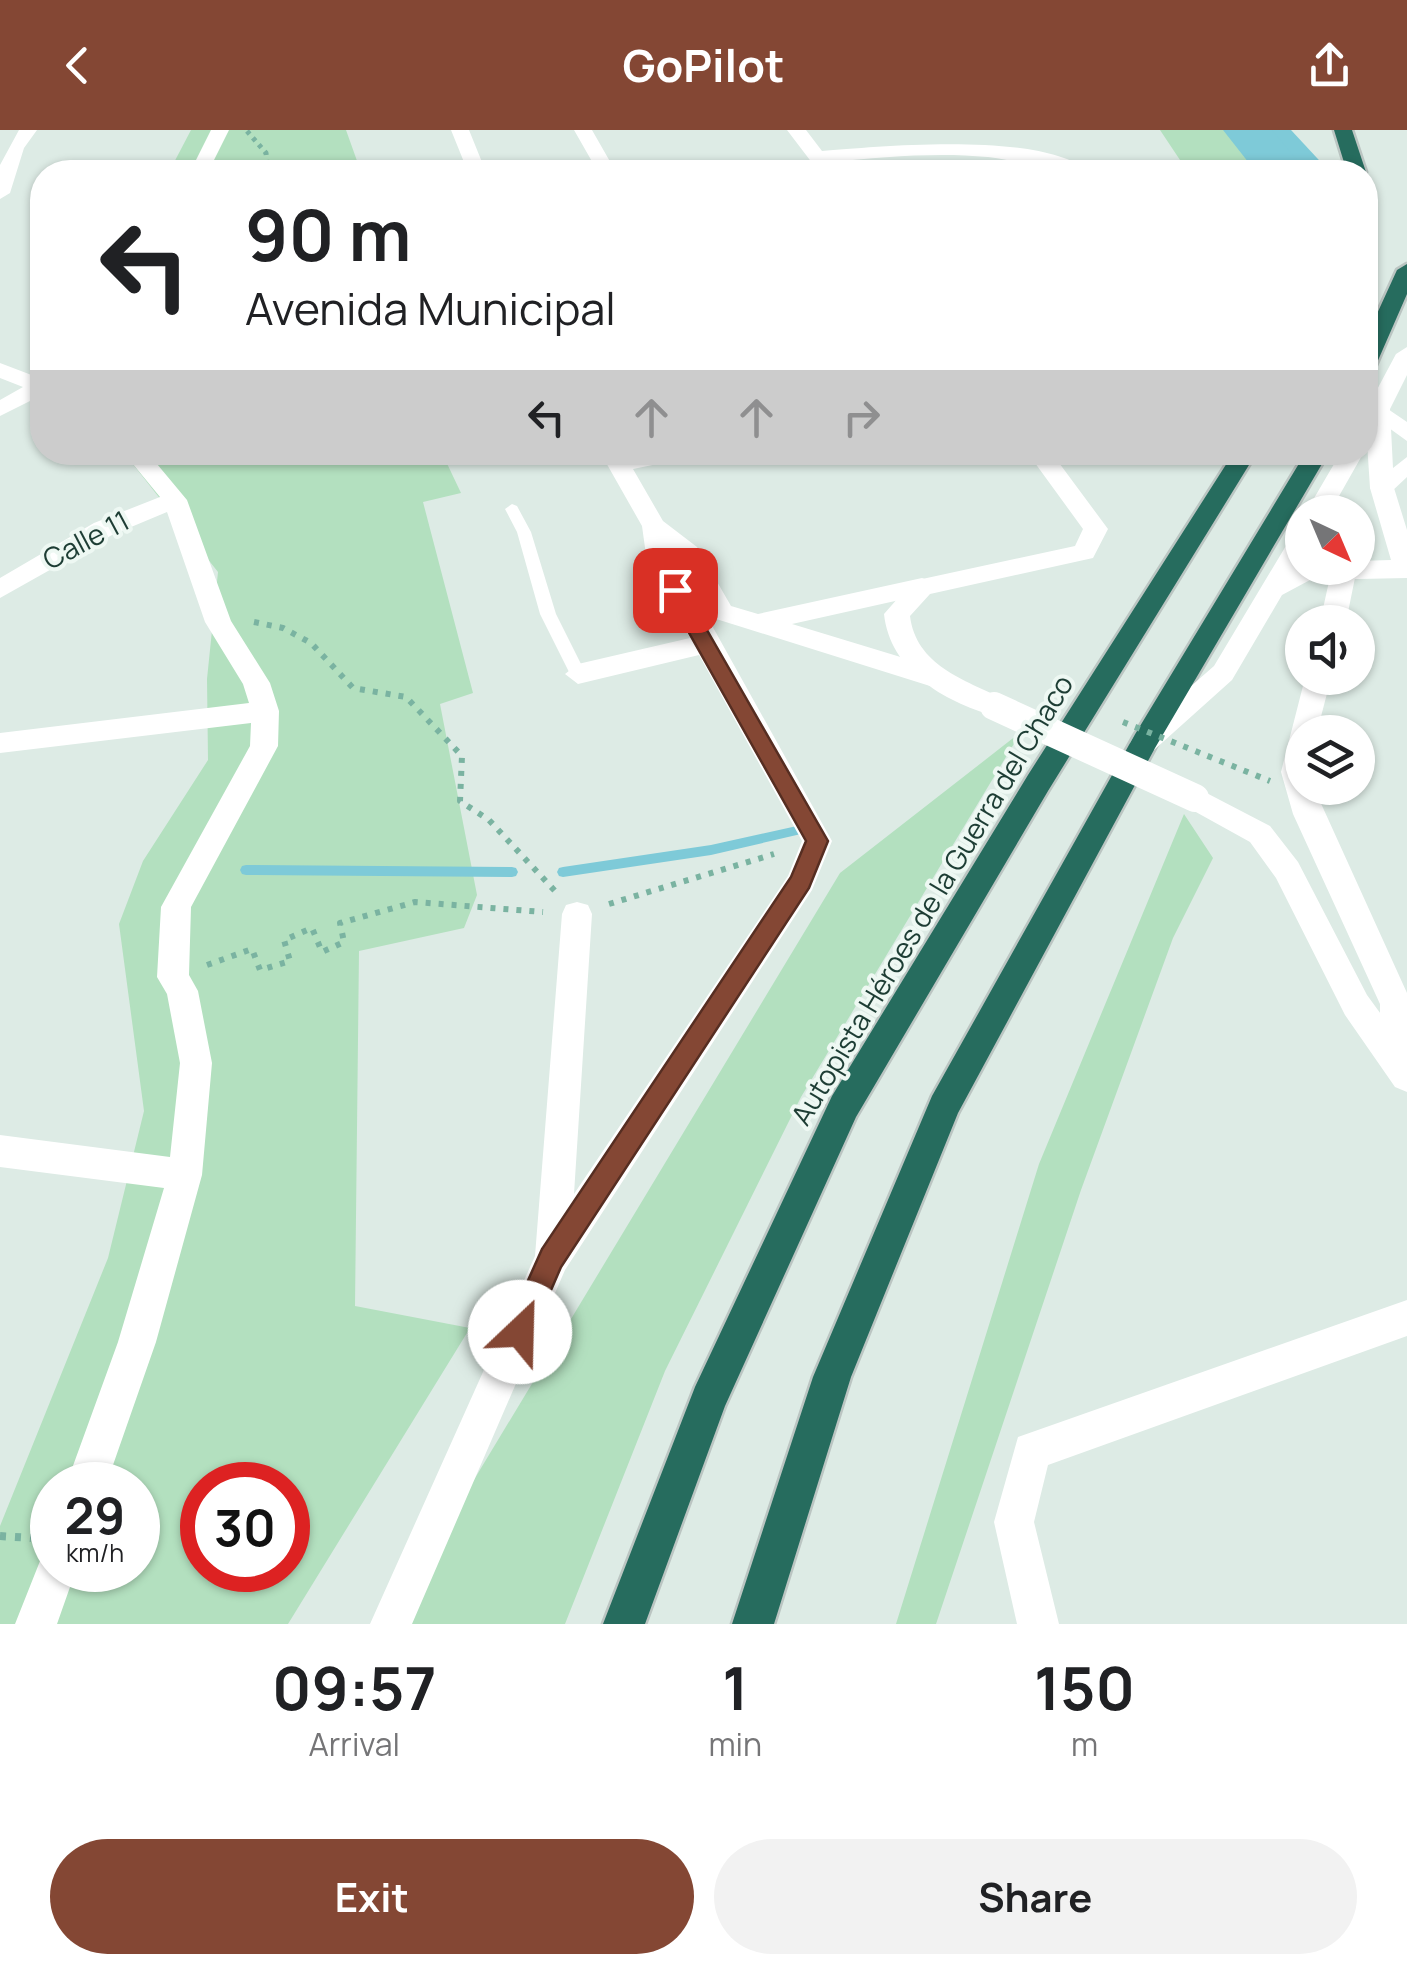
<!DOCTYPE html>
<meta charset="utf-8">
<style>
:root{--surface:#fff;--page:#f2f2f2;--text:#202124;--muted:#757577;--accent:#844734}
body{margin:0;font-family:Manrope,sans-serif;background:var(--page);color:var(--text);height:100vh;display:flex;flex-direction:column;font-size:38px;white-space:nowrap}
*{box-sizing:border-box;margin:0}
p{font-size:32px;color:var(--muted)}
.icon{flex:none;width:55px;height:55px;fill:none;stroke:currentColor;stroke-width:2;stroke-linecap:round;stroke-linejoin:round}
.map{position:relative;height:1494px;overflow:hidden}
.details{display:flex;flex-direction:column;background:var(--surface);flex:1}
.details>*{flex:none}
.hud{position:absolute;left:30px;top:30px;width:1348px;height:305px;border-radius:40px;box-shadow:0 2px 8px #0004;background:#fff;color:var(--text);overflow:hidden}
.needle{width:65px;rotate:136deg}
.tools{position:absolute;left:1285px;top:365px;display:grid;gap:20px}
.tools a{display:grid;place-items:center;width:90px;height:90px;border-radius:50%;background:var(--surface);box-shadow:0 2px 8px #0004;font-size:50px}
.speed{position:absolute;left:30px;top:1332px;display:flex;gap:20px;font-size:50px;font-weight:700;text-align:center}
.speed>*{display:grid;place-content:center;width:130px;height:130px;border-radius:50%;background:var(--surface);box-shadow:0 2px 8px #0004;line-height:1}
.speed small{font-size:25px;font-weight:400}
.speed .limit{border:15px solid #d22;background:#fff;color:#111}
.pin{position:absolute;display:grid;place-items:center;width:85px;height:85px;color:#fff;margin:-42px;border-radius:20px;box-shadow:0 5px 15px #0006}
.me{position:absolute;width:110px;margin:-55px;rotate:24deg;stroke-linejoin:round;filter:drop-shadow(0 0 8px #0008)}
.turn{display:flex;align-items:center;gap:35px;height:210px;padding:0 50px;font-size:45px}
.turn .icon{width:130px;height:130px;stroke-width:2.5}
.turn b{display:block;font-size:70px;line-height:85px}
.lanes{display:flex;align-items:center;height:95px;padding:0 50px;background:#0003;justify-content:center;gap:50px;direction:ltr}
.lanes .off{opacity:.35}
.eta{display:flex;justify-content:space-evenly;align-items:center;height:170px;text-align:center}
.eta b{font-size:60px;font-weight:700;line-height:70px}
.cta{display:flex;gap:20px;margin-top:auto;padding:20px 50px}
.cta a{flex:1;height:115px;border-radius:60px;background:var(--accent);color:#fff;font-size:40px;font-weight:700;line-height:115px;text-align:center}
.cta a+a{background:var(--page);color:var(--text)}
header{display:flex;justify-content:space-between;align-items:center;height:130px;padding:0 50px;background:var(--accent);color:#fff;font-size:45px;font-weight:700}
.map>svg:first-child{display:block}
.green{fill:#b3e0bf;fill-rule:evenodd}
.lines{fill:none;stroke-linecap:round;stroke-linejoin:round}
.stream{fill:#7ecad8;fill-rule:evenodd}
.canal{fill:#7ecad8;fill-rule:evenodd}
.river{fill:#7ecad8;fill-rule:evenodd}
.motorway-casing{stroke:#bbc5c2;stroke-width:5}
.path-far2{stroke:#7ab3a1;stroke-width:5;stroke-dasharray:4 5;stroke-linecap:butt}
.path-far1{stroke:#7ab3a1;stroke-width:6;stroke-dasharray:5 8;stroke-linecap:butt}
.path{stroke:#7ab3a1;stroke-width:8;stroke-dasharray:6 9;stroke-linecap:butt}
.service{fill:#fff;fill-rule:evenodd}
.minor{fill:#fff;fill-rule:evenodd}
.tertiary{fill:#fff;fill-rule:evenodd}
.motorway{fill:#266c5e;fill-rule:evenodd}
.path-bridge{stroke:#7ab3a1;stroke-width:6;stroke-dasharray:5 8;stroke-linecap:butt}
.tertiary-bridge{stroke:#fff;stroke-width:28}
.route{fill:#844734;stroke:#562e22;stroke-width:2.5}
.labels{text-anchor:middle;stroke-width:8;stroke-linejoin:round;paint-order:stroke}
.street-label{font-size:28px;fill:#1d3d34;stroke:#eef8f3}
</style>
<header><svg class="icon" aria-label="back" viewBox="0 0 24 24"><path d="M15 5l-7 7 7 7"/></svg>GoPilot<svg class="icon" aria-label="share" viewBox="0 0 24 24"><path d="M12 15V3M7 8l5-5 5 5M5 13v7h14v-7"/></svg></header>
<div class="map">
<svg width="1407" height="1494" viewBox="0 0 1407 1494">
<rect width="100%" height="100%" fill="#ddebe5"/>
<!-- green -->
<path class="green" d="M 191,0 L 346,0 L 361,42 L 169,42 Z
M 1160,0 L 1227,0 L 1263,42 L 1188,42 Z
M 124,323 L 442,323 L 461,363 L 423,372 L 473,563 L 440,574 L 477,765 L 464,798 L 359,821 L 355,1176 L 470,1198 L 288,1494 L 0,1494 L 0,1396 L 108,1128 L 144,981 L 119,794 L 143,731 L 208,630 L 207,549 L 218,442 ZM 52,1355 L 138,1355 L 138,1440 L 52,1440 ZM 202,1355 L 288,1355 L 288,1440 L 202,1440 Z
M 1021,602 L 801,967 L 665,1241 L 565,1494 L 387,1494 L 840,743 Z
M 1184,684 L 1213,728 L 1173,808 L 1081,1060 L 936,1494 L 896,1494 L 1039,1034 Z"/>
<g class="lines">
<!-- stream -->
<path class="stream" d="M 797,696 L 803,701 L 801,704 L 711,725 L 563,747 L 559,746 L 557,742 L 559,738 L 563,737 L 711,715 Z
M 246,735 L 512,737 L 516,738 L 518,742 L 516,746 L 512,747 L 246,745 L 242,744 L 240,740 L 242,736 Z"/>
<!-- canal -->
<path class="canal" d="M 1261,0 L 1291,0 L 1330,42 L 1300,42 Z"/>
<!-- river -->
<path class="river" d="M 1223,0 L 1272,0 L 1307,42 L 1256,42 Z"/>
<defs>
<path id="motorway" d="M 1334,0 L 1352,0 L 1366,42 L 1365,43 L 1347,42 Z
M 1407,134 L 1407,164 L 1376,235 L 1365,242 L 1365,210 L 1397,140 Z
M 1234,322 L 1257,322 L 1048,661 L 856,987 L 725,1276 L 645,1494 L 603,1494 L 695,1257 L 832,966 L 1028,645 Z
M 1306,322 L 1329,322 L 1155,618 L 958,983 L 851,1247 L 774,1494 L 732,1494 L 813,1247 L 932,966 L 1134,606 Z"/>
</defs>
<!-- motorway casing -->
<use href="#motorway" class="motorway-casing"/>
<!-- path-far2 -->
<path class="path-far2" d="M 247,1 L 266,23 L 268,42"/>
<!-- path-far1 -->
<path class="path-far1" d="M 254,492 L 283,498 L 311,513 L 353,558 L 406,567 L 462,626 L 460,671 L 489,690 L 555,761
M 609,774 L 774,724
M 207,835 L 252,819 L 260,840 L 290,831 L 284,810 L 312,798 L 322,822 L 344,812 L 340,793 L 415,772 L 543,782"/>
<!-- path -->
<path class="path" d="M 0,1406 L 31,1408"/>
<!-- service -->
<path class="service" d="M 512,374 L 517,376 L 531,402 L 556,484 L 586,544 L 584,548 L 572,548 L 540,484 L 517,402 L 505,379 Z"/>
<!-- minor -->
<path class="minor" d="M 19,0 L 37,0 L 24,18 L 10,63 L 0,69 L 0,35 Z
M 211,0 L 229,0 L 208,42 L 190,42 Z
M 451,0 L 469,0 L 486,42 L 468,42 Z
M 574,0 L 592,0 L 616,42 L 598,42 Z
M 0,233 L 42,249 L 42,265 L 0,286 L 0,270 L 23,257 L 0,248 Z
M 1379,273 L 1407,292 L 1407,311 L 1371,285 L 1371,275 Z
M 123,322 L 147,322 L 187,370 L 231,491 L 270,553 L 279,581 L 278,616 L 191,777 L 189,845 L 198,861 L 212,933 L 202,1045 L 156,1212 L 106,1355 L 66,1355 L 118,1212 L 164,1058 L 0,1037 L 0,1005 L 170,1027 L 180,933 L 167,864 L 157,847 L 161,777 L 250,616 L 251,593 L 0,623 L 0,603 L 249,573 L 243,554 L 205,492 L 167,382 L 112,405 L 0,468 L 0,448 L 94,393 L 160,367 Z
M 600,322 L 625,326 L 695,322 L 692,327 L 633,339 L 663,391 L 697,417 L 731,476 L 758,484 L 922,448 L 931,451 L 935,457 L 931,463 L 792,494 L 940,539 L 943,546 L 930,556 L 713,488 L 671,422 L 832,711 L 812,760 L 565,1140 L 412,1494 L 370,1494 L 535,1126 L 562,784 L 566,775 L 577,772 L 588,775 L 592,784 L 574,1064 L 788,746 L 802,711 L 699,525 L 578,554 L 565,544 L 578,534 L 690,508 L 647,432 L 642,396 Z
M 1407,327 L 1407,347 L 1390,363 L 1374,363 L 1370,358 L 1374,353 Z
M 1332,438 L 1357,438 L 1346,492 L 1320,492 Z
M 1305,548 L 1331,548 L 1317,602 L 1302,602 L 1302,658 L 1314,658 L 1407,863 L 1407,936 L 1396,940 L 1384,936 L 1380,926 L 1380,874 L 1293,684 L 1281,642 Z
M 1407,1170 L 1407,1206 L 1048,1335 L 1034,1392 L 1059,1494 L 1017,1494 L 994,1392 L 1018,1307 Z
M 52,1421 L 52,1440 L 76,1440 L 57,1494 L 15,1494 L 42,1426 Z"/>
<!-- tertiary -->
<path class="tertiary" d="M 787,0 L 806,0 L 822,21 C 882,16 1043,1 1089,42 C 1055,44 1022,31 988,27 C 936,22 883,27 830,32 L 837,42 L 819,42 Z
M 1407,217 L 1407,245 L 1390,279 L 1394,358 L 1407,400 L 1407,448 L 1310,450 L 1282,465 L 1232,550 L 1154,620 L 1134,620 L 1130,613 L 1134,606 L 1214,536 L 1293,404 L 1302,402 L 1302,438 L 1358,438 L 1358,431 L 1391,430 L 1370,358 L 1365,282 L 1396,224 Z
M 1027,322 L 1051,322 L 1108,399 L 1093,428 L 930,464 L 910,486 C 916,535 964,550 1004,569 L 1008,576 L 1004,583 L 994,586 C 943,571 890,540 884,484 L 913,451 L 1075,416 L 1083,399 Z
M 1341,322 L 1364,322 L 1330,382 L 1306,382 Z
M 1195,657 L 1270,696 L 1298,732 L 1367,865 L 1407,920 L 1407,962 L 1395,957 L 1345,885 L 1276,748 L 1250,712 L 1185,676 L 1181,668 L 1185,660 Z"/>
<!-- motorway -->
<use href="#motorway" class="motorway"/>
<!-- path-bridge -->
<path class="path-bridge" d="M 1123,592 L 1270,651"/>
<!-- tertiary-bridge -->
<path class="tertiary-bridge" d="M 994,576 L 1195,668"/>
</g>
<!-- route -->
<path class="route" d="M 675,453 L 684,460 L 828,711 L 809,758 L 561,1137 L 529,1211 L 520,1215 L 510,1211 L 505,1202 L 542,1119 L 791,747 L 806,711 L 665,460 Z"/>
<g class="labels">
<!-- street labels -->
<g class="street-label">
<text transform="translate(86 410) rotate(-28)" y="10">Calle 11</text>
<text transform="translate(932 770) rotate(-59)" y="10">Autopista Héroes de la Guerra del Chaco</text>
</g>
</g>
</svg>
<div class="tools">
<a><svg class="needle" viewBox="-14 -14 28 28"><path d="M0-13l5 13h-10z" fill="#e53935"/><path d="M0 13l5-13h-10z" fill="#757577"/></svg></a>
<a><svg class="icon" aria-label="sound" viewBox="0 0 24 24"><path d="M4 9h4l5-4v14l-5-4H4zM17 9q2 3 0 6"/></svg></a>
<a><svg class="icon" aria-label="layers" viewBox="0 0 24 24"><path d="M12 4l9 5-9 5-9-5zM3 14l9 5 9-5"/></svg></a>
</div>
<div class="speed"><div>29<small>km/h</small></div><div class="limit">30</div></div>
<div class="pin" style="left:675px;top:460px;background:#d93025"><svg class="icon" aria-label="arrive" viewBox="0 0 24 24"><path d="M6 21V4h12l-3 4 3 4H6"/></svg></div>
<svg class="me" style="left:520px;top:1202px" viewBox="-20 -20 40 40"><circle r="19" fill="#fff"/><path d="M0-13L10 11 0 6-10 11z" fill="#844734"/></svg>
<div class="hud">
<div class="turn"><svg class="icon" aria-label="left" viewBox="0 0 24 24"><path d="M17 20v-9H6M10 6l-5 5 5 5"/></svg><div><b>90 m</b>Avenida Municipal</div></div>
<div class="lanes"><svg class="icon" aria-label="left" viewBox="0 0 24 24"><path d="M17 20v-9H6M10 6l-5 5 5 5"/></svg><svg class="icon off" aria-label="ahead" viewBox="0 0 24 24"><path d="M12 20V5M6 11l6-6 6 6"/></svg><svg class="icon off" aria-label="ahead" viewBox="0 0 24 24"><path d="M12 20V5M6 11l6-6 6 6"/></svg><svg class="icon off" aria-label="right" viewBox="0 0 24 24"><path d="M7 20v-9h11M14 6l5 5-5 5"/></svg></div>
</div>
</div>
<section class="details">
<div class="eta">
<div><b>09:57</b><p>Arrival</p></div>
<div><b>1</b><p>min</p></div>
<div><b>150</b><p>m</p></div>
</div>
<div class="cta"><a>Exit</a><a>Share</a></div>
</section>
